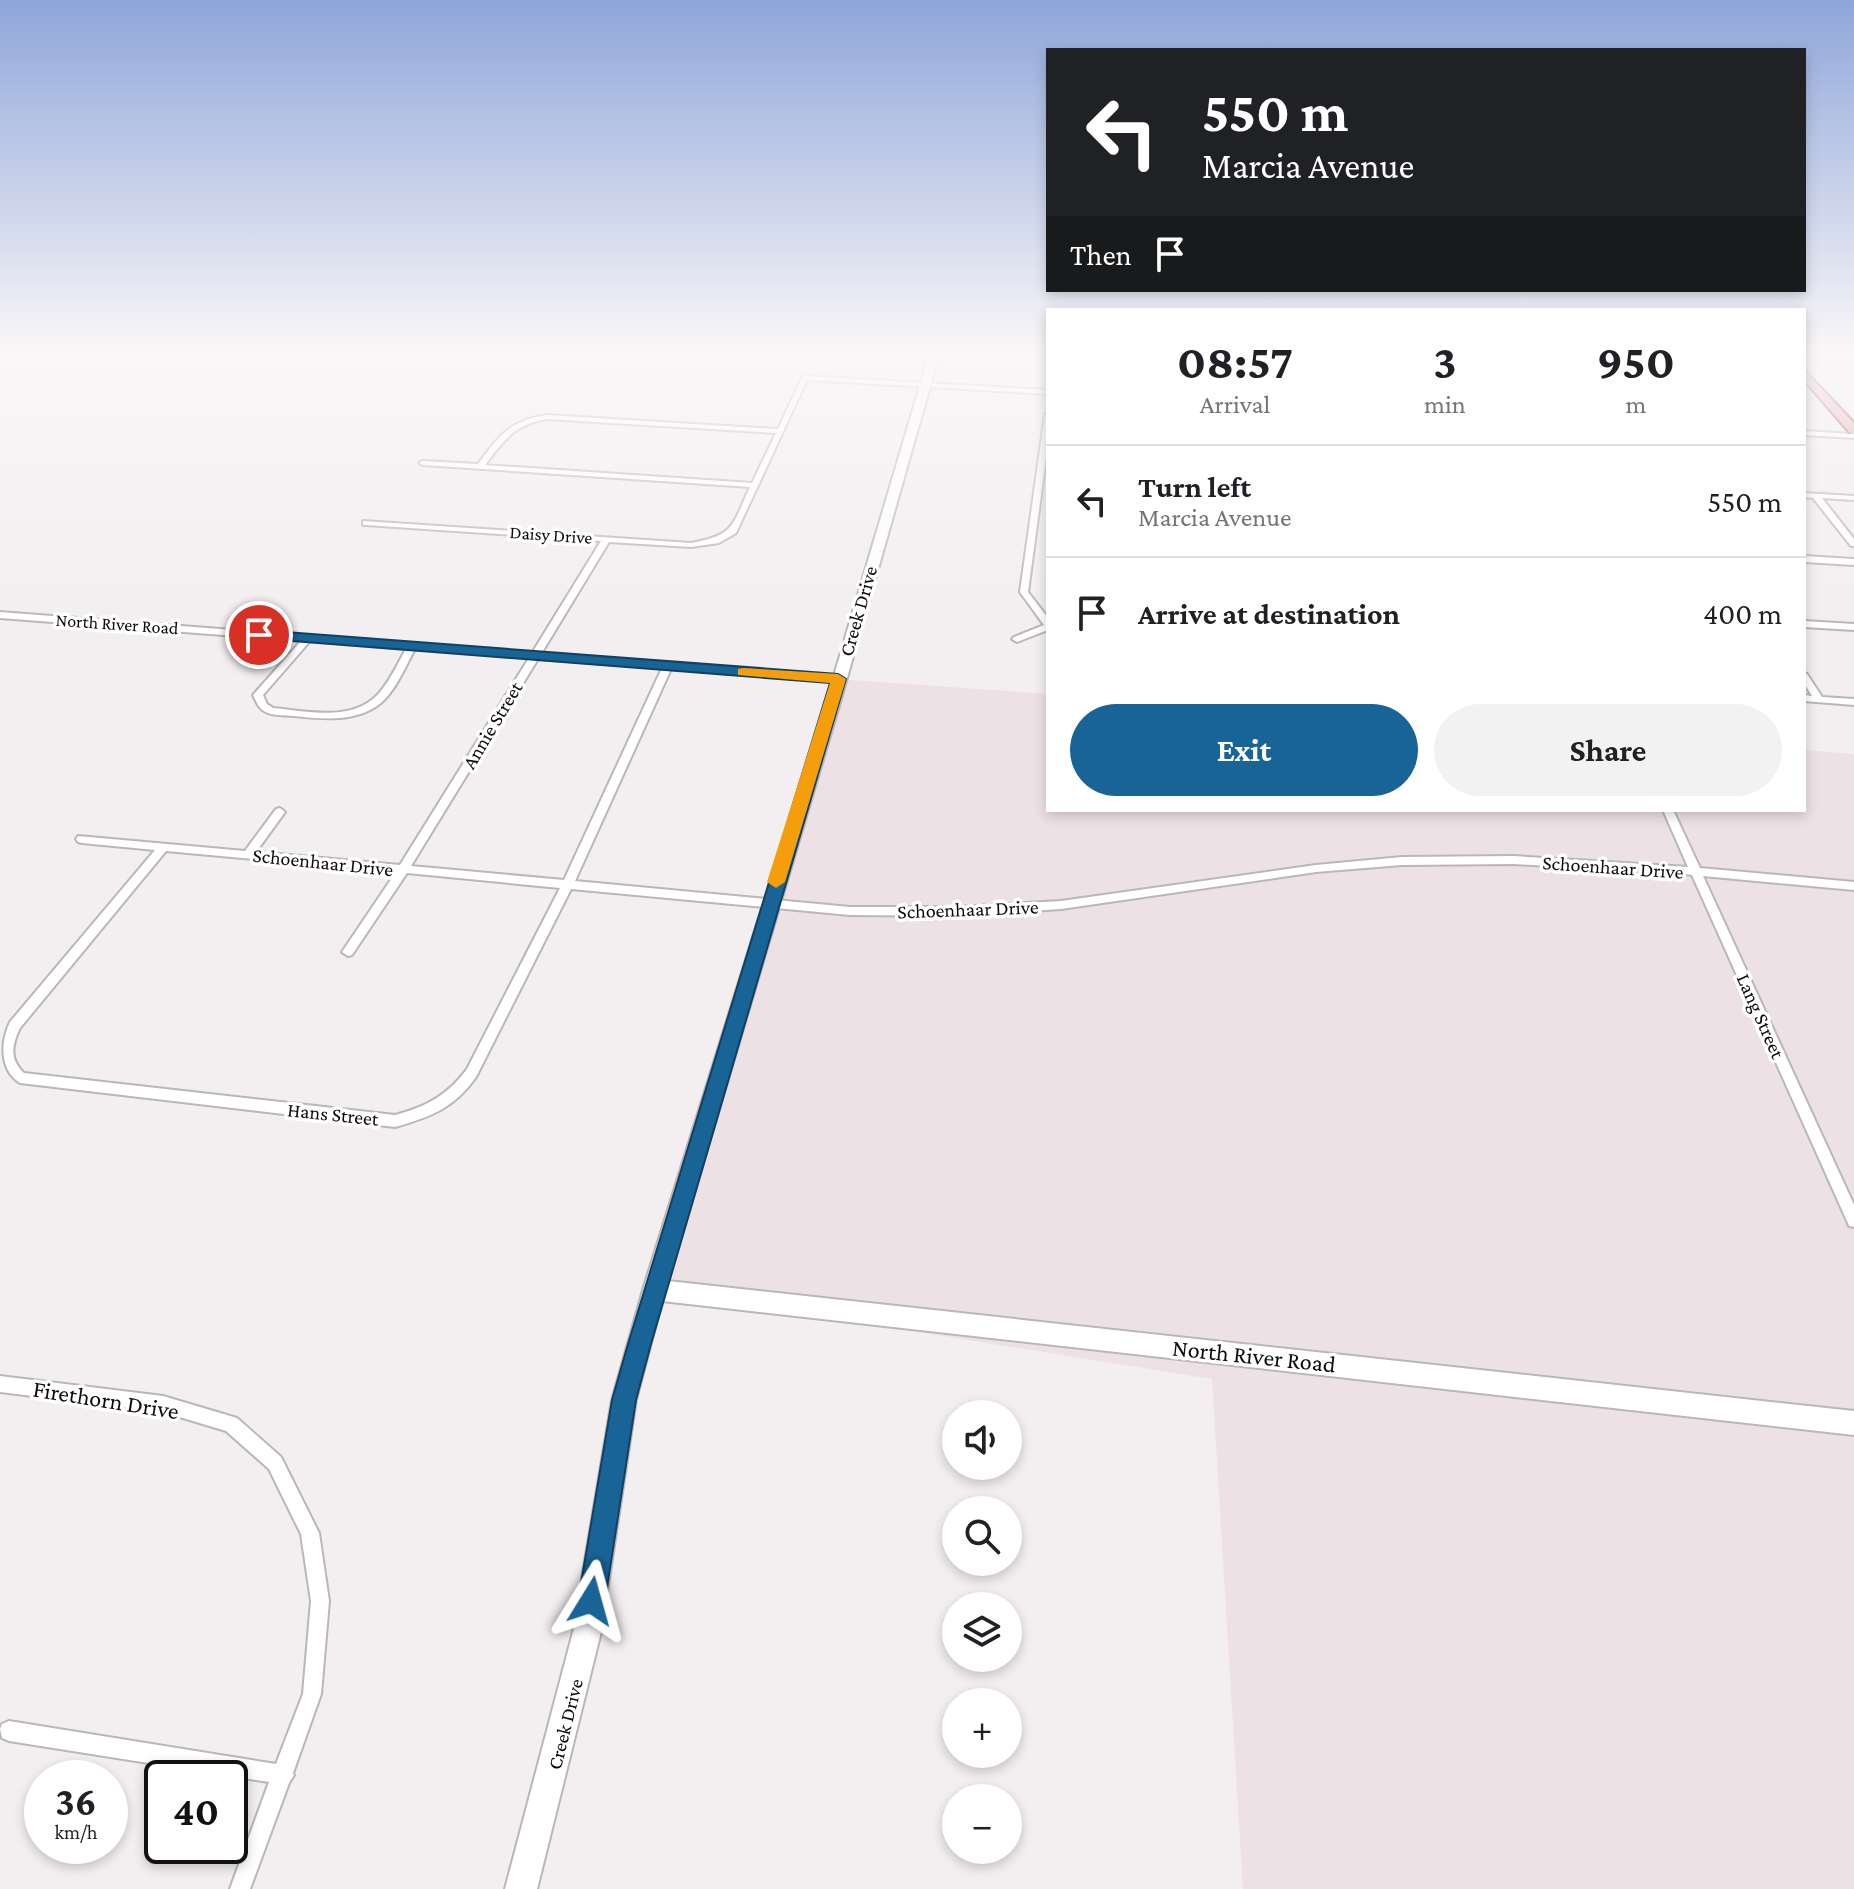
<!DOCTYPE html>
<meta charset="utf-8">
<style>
:root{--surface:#fff;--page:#f2f2f2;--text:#202124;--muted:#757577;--line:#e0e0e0;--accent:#186497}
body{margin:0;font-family:"Crimson Pro",serif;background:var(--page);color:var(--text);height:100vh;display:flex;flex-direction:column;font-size:30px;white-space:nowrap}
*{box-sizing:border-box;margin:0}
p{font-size:26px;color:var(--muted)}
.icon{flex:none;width:44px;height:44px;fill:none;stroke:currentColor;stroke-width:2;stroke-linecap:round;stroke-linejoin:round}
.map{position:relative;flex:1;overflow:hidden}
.drawer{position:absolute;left:1046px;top:308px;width:760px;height:504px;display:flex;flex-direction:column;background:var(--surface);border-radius:0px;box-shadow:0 4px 12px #0003}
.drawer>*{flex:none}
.top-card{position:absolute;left:1046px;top:48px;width:760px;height:244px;border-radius:0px;box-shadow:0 4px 12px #0003;background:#202124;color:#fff;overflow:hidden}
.buttons{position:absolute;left:942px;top:1400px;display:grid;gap:16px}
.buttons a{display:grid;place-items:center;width:80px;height:80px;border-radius:50%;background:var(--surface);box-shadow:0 4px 12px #0003;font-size:40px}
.speed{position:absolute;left:24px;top:1760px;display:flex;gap:16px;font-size:40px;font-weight:700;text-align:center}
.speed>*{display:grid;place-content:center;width:104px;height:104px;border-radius:50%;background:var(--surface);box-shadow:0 4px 12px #0003;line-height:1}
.speed small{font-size:20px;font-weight:400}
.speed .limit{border:4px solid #111;border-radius:12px;background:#fff;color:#111}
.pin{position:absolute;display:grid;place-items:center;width:68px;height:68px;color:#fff;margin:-34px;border:4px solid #fff;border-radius:50%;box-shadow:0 2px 8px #0007}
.me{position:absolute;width:88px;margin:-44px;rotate:8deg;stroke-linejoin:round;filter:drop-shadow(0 0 6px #0008)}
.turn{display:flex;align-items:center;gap:28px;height:168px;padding:0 24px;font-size:36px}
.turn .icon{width:104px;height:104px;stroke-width:2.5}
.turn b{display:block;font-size:56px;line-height:68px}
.then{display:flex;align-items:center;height:76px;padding:0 24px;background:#0003;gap:16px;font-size:30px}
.eta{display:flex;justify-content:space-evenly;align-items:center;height:136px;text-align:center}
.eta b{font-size:48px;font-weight:700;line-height:56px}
.action{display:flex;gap:16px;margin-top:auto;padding:16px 24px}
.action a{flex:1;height:92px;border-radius:48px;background:var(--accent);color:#fff;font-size:32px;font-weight:700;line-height:92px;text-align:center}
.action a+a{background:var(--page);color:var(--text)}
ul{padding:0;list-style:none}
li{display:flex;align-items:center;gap:24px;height:112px;padding:0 24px;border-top:2px solid var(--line)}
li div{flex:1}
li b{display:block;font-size:30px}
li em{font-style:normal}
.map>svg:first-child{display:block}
.built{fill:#eee1e6}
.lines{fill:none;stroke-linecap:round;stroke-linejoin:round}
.street-casing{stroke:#bbb6b8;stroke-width:4}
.secondary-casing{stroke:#bbb6b8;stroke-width:4}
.primary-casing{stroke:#8d404f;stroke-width:4}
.street{fill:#fff;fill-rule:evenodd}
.secondary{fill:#fff;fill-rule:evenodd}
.primary{fill:#e49eac;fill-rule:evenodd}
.route{fill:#186497;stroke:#104162;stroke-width:2}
.slow{fill:#f59e0b}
.labels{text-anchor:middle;stroke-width:7;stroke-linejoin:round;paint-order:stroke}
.far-street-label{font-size:18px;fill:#0c0b0b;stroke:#fff}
.street-label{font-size:20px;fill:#0c0b0b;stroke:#fff}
.near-street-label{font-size:24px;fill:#0c0b0b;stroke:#fff}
</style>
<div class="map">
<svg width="1854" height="1889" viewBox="0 0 1854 1889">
<rect width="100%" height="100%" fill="#f3eef0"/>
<!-- built -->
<path class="built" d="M 1804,355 L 1854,355 L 1854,385 L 1826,384 L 1804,359 Z
M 838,679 L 1048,694 L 1048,810 L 1804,810 L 1804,750 L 1854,754 L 1854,1889 L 1243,1889 L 1212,1379 L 654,1290 Z"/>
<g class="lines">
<defs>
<path id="street" d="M 805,376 L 1048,390 L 1048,394 L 807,380 L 736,533 L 719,543 L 691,547 L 609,542 L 541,654 L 838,676 L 843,679 L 838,682 L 671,669 L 575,881 L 850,907 L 956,907 L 1061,901 L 1316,865 L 1402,857 L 1514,856 L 1688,867 L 1663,810 L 1673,810 L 1700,868 L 1854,882 L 1854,890 L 1703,876 L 1854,1205 L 1854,1227 L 1849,1226 L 1847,1221 L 1692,875 L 1685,874 L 1514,864 L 1402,865 L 1316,872 L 1061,909 L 956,916 L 850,915 L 571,889 L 476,1077 C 454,1108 431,1117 395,1127 L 20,1083 C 0,1071 0,1043 10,1022 L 155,850 L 82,843 L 78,842 L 76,839 L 78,836 L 245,851 L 276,809 L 280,808 L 285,812 L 256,852 L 400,865 L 529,658 L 415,649 C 405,667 397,688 382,702 C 358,723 322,719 293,716 C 285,715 275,716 268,713 C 259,710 257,703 253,695 L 301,641 L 0,618 L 0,612 L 532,653 L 601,541 L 366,525 L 363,525 L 363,521 L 691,543 C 736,535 732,525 750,487 L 423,465 L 419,463 L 423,461 L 478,464 C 499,436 509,421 546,415 L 778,429 L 802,378 ZM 546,419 L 776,433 L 752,483 L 485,465 C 504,440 514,425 546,419 ZM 310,641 L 406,649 C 398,663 391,679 380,692 C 354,723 308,711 273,708 L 267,704 L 263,695 ZM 538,659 L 662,668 L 564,880 L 411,866 ZM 166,851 L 396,872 L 344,949 L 342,952 L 348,956 L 352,955 L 407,873 L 560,888 L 467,1069 C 448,1095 426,1107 395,1115 L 24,1073 C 9,1059 12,1045 20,1028 Z
M 1045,414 L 1048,414 L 1048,443 L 1028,592 L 1048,618 L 1048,630 L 1017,642 L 1012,639 L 1014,637 L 1044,625 L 1020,592 Z
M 1804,431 L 1854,434 L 1854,438 L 1804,435 Z
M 1804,493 L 1854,496 L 1854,500 L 1822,498 L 1854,539 L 1854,546 L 1851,546 L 1813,498 L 1804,497 Z
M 1804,556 L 1854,559 L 1854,565 L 1804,562 Z
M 1804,621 L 1854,624 L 1854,630 L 1804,627 Z
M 1804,673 L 1807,674 L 1822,697 L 1854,699 L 1854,705 L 1804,701 L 1804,695 L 1812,696 L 1804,683 Z
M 0,1376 L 163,1396 L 237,1418 L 281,1457 L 319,1533 L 329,1601 L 321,1694 L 293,1773 L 294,1775 L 289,1783 L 250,1889 L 230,1889 L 269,1782 L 9,1741 L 2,1738 L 0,1729 L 2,1724 L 9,1721 L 276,1764 L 303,1694 L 311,1601 L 301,1534 L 269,1469 L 226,1431 L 163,1412 L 0,1392 Z"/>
<path id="secondary" d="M 929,355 L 939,355 L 839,706 L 668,1281 L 1854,1411 L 1854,1435 L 662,1301 L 636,1400 L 601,1632 L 537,1889 L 505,1889 L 573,1632 L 612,1400 L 643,1290 L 825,706 Z"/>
<path id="primary" d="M 1804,370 L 1854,423 L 1854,434 L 1850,433 L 1804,380 Z"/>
</defs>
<!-- street casing -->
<use href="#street" class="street-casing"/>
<!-- secondary casing -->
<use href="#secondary" class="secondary-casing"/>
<!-- primary casing -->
<use href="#primary" class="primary-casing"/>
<!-- street -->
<use href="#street" class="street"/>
<!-- secondary -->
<use href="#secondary" class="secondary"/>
<!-- primary -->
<use href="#primary" class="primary"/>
</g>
<!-- sky -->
<linearGradient id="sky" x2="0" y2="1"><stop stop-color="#8fa6da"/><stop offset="0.57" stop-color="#faf7f8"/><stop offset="1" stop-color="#faf7f8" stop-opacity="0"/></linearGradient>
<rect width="1854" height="620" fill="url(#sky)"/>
<!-- route -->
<path class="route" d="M 259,630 L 838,674 L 846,679 L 651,1344 L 636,1400 L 605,1601 L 601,1611 L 591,1615 L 582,1611 L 578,1601 L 612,1400 L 628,1344 L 830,683 L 254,638 L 252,635 Z"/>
<!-- slow -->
<path class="slow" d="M 743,668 L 838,674 L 846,679 L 785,882 L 776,888 L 767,882 L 830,683 L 738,675 L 738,669 Z"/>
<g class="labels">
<!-- far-street labels -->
<g class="far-street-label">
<text transform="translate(551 535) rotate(4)" y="6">Daisy Drive</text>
<text transform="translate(117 624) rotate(4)" y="6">North River Road</text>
</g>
<!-- street labels -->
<g class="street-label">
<text transform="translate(858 611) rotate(-74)" y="7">Creek Drive</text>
<text transform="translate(492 725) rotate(-59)" y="7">Annie Street</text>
<text transform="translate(323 862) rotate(6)" y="7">Schoenhaar Drive</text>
<text transform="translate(1613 867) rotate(4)" y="7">Schoenhaar Drive</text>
<text transform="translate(968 909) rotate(-2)" y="7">Schoenhaar Drive</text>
<text transform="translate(1761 1016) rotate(66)" y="7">Lang Street</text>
<text transform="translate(333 1114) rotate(6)" y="7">Hans Street</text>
<text transform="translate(565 1724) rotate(-76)" y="7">Creek Drive</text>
</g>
<!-- near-street labels -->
<g class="near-street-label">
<text transform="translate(1254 1356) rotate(6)" y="8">North River Road</text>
<text transform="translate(106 1400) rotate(9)" y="8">Firethorn Drive</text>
</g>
</g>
</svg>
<div class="buttons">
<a><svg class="icon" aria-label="sound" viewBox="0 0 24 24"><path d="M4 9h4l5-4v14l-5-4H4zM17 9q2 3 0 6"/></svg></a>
<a><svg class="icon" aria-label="search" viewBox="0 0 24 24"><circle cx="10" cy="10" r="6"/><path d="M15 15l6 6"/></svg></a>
<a><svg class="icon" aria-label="layers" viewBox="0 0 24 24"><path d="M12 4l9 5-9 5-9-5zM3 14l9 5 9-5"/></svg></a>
<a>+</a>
<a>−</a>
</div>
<div class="speed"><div>36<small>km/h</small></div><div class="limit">40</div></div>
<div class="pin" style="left:259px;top:635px;background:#d93025"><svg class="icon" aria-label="arrive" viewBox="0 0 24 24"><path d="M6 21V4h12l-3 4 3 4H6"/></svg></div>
<svg class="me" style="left:591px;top:1601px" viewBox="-20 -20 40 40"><path d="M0-17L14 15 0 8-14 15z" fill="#186497" stroke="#fff" stroke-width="4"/></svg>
<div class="top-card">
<div class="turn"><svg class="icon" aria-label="left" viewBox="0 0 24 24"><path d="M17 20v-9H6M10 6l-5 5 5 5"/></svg><div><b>550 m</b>Marcia Avenue</div></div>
<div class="then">Then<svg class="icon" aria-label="arrive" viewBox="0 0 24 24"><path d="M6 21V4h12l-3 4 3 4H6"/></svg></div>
</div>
<section class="drawer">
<div class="eta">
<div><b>08:57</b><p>Arrival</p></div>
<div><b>3</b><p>min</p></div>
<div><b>950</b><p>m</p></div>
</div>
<ul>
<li><svg class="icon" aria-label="left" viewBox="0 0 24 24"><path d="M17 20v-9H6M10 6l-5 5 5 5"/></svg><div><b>Turn left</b><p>Marcia Avenue</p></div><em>550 m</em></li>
<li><svg class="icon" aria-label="arrive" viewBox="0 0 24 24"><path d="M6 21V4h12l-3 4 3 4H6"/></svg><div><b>Arrive at destination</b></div><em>400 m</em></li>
</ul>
<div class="action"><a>Exit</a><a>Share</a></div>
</section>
</div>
